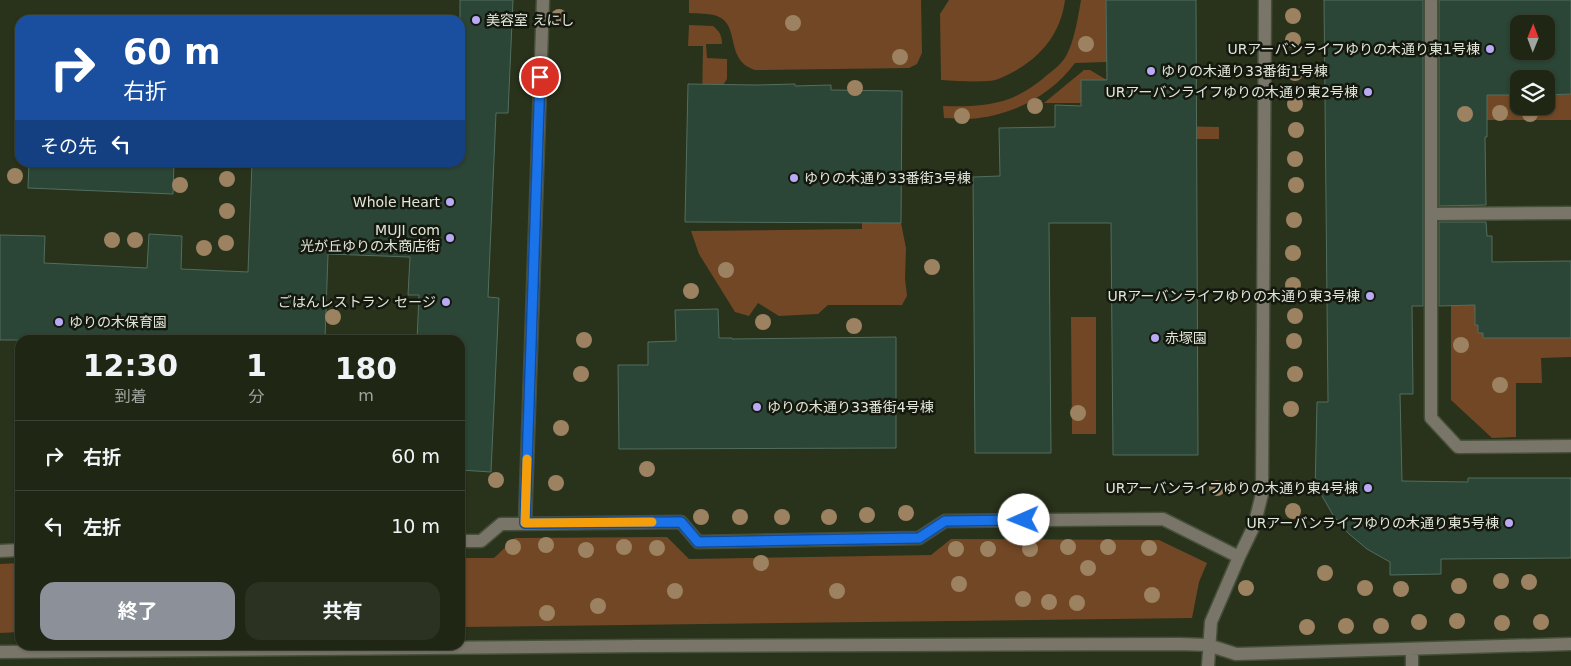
<!DOCTYPE html>
<html lang="ja">
<meta charset="utf-8">
<style>
:root{--surface:#1f2614;--page:#2c3222;--text:#f1f3f6;--muted:#a1a5a0;--line:#3c4334;--accent:#8c9099}
body{margin:0;font-family:"DejaVu Sans","Noto Sans JP",sans-serif;background:var(--page);color:var(--text);height:100vh;display:flex;flex-direction:column;font-size:19px;white-space:nowrap}
*{box-sizing:border-box;margin:0}
p{font-size:16px;color:var(--muted)}
.icon{flex:none;width:28px;height:28px;fill:none;stroke:currentColor;stroke-width:2;stroke-linecap:round;stroke-linejoin:round}
.map{position:relative;flex:1;overflow:hidden}
.sheet{position:absolute;left:15px;top:335px;width:450px;height:315px;display:flex;flex-direction:column;background:var(--surface);border-radius:15px;box-shadow:0 1px 4px #0004,0 0 0 1px var(--line)}
.sheet>*{flex:none}
.guide{position:absolute;left:15px;top:15px;width:450px;height:152px;border-radius:15px;box-shadow:0 1px 4px #0004,0 0 0 1px var(--line);background:#1a4fa0;color:#fff;overflow:hidden}
.needle{width:32px;rotate:1deg}
.buttons{position:absolute;left:1510px;top:15px;display:grid;gap:10px}
.buttons a{display:grid;place-items:center;width:45px;height:45px;border-radius:10px;background:var(--surface);box-shadow:0 1px 4px #0004,0 0 0 1px var(--line);font-size:25px}
.pin{position:absolute;display:grid;place-items:center;width:42px;height:42px;color:#fff;margin:-21px;border:2px solid #fff;border-radius:50%;box-shadow:0 1px 5px #0007}
.me{position:absolute;width:55px;margin:-28px;rotate:269deg;stroke-linejoin:round;filter:drop-shadow(0 0 4px #0008)}
.turn{display:flex;align-items:center;gap:18px;height:105px;padding:0 25px;font-size:22px}
.turn .icon{width:65px;height:65px;stroke-width:2.5}
.turn b{display:block;font-size:35px;line-height:42px}
.then{display:flex;align-items:center;height:48px;padding:0 25px;background:#0003;gap:10px;font-size:19px}
.eta{display:flex;justify-content:space-evenly;align-items:center;height:85px;text-align:center}
.eta b{font-size:30px;font-weight:700;line-height:35px}
.button{display:flex;gap:10px;margin-top:auto;padding:10px 25px}
.button a{flex:1;height:58px;border-radius:15px;background:var(--accent);color:#fff;font-size:20px;font-weight:700;line-height:58px;text-align:center}
.button a+a{background:var(--page);color:var(--text)}
ul{padding:0;list-style:none}
li{display:flex;align-items:center;gap:15px;height:70px;padding:0 25px;border-top:1px solid var(--line)}
li div{flex:1}
li b{display:block;font-size:19px}
li em{font-style:normal}
.map>svg:first-child{display:block}
.green{fill:#714725}
.building{fill:#2b4536;stroke:#536e5e;fill-rule:evenodd}
.lines{fill:none;stroke-linecap:round;stroke-linejoin:round}
.minor-casing{stroke:#464f39;stroke-width:15}
.minor{stroke:#797569;stroke-width:12}
.tree{fill:#9c8261}
.route-casing{stroke:#114b97;stroke-width:12}
.route{stroke:#1a73e8;stroke-width:9}
.slow{stroke:#f59e0b;stroke-width:9}
.poi-dot{fill:#baaaf6;stroke:#14180e;stroke-width:2}
.labels{text-anchor:middle;stroke-width:5;stroke-linejoin:round;paint-order:stroke}
.poi-label{font-size:14px;fill:#e1e7d8;stroke:#14180e;text-anchor:end}
</style>
<div class="map">
<svg width="1571" height="666" viewBox="0 0 1571 666">
<rect width="100%" height="100%" fill="#29321b"/>
<!-- green -->
<path class="green" d="M 689,0 L 921,0 L 922,53 L 917,64 L 909,68 L 755,70 C 724,60 741,25 717,16 C 709,13 698,14 689,13 Z
M 949,0 L 1065,0 C 1061,33 1041,57 1013,72 C 1006,76 996,81 988,81 C 972,82 956,81 941,80 L 940,14 Z
M 1081,0 L 1106,0 L 1107,62 L 1075,63 C 1052,94 1017,113 979,118 C 967,120 955,118 944,118 L 943,106 C 986,107 1013,105 1047,75 C 1055,69 1064,62 1068,52 C 1075,37 1078,17 1081,0 Z
M 1449,0 L 1519,95 L 1519,106 L 1546,106 L 1546,95 L 1571,94 L 1571,120 L 1449,120 Z
M 689,25 L 713,26 C 719,31 722,35 722,44 L 706,44 L 707,58 L 727,59 L 727,79 L 704,113 L 687,113 L 687,103 L 702,103 L 703,46 L 688,46 Z
M 1084,70 L 1090,70 L 1107,80 L 1172,126 L 1219,127 L 1219,139 L 1093,139 L 1093,103 L 1044,103 Z
M 862,222 L 901,223 L 906,248 L 905,279 L 907,296 L 902,305 L 828,305 L 818,314 L 779,316 L 758,303 L 749,316 L 735,312 L 699,254 L 691,231 L 862,229 Z
M 1451,305 L 1475,305 L 1475,325 L 1478,325 L 1478,333 L 1483,333 L 1483,338 L 1571,338 L 1571,357 L 1541,358 L 1542,383 L 1516,383 L 1516,437 L 1492,438 L 1451,400 Z
M 1071,317 L 1096,317 L 1096,434 L 1072,434 Z
M 667,537 L 689,559 L 931,555 L 951,539 L 1159,540 L 1207,563 L 1199,582 L 1192,618 L 460,627 L 460,558 L 494,558 L 515,538 Z
M 20,563 L 20,632 L 0,633 L 0,564 Z"/>
<!-- building -->
<path class="building" d="M 460,0 L 513,0 L 508,113 L 496,113 L 488,297 L 499,298 L 491,472 L 460,470 L 460,340 L 417,340 L 419,295 L 408,295 L 410,257 L 328,254 L 325,340 L 0,340 L 0,235 L 45,236 L 44,263 L 147,268 L 149,234 L 182,236 L 181,269 L 248,272 L 252,162 L 460,162 Z
M 1106,0 L 1196,0 L 1198,455 L 1113,455 L 1111,223 L 1049,223 L 1051,453 L 975,453 L 973,177 L 1000,176 L 999,128 L 1055,127 L 1055,105 L 1081,106 L 1081,80 L 1107,80 Z
M 1324,0 L 1423,0 L 1423,306 L 1412,306 L 1413,394 L 1400,394 L 1402,481 L 1468,482 L 1468,478 L 1571,478 L 1571,558 L 1441,559 L 1441,574 L 1390,575 L 1390,562 L 1367,549 L 1348,533 L 1333,515 L 1321,494 L 1315,493 L 1317,402 L 1328,402 Z
M 1439,0 L 1571,0 L 1571,94 L 1546,95 L 1546,79 L 1519,79 L 1519,95 L 1487,95 L 1487,137 L 1485,137 L 1486,205 L 1439,206 ZM 1519,24 L 1546,24 L 1546,51 L 1519,51 Z
M 688,84 L 757,85 L 795,84 L 795,86 L 831,85 L 831,90 L 902,91 L 901,223 L 685,222 Z
M 29,162 L 174,162 L 173,194 L 28,188 Z
M 1439,222 L 1486,222 L 1487,236 L 1492,236 L 1492,262 L 1571,261 L 1571,338 L 1483,338 L 1483,333 L 1478,333 L 1478,325 L 1475,325 L 1475,305 L 1439,306 Z
M 718,309 L 719,338 L 732,338 L 732,339 L 896,337 L 896,448 L 619,449 L 618,365 L 648,365 L 648,342 L 676,341 L 675,310 Z"/>
<g class="lines">
<defs>
<path id="minor" d="M 1431,0 L 1431,418 L 1458,447 L 1571,446
M 1431,214 L 1571,213
M 525,523 L 543,0
M 460,541 L 481,541 L 501,524 L 681,522 L 698,542 L 919,538 L 945,521 L 1163,519 L 1239,557
M 0,551 L 20,550
M 1412,649 L 1412,666
M 0,652 L 639,646 L 1180,644 L 1208,645 L 1236,654 L 1571,644
M 1208,666 L 1211,622 L 1239,557 L 1254,526 L 1262,494 L 1265,0"/>
</defs>
<!-- minor casing -->
<use href="#minor" class="minor-casing"/>
<!-- minor -->
<use href="#minor" class="minor"/>
</g>
<!-- trees -->
<g class="tree">
<circle cx="1293" cy="16" r="8"/>
<circle cx="559" cy="17" r="8"/>
<circle cx="793" cy="23" r="8"/>
<circle cx="1293" cy="40" r="8"/>
<circle cx="1086" cy="44" r="8"/>
<circle cx="900" cy="57" r="8"/>
<circle cx="1295" cy="73" r="8"/>
<circle cx="855" cy="88" r="8"/>
<circle cx="1295" cy="104" r="8"/>
<circle cx="1035" cy="106" r="8"/>
<circle cx="1500" cy="113" r="8"/>
<circle cx="1465" cy="114" r="8"/>
<circle cx="1530" cy="114" r="8"/>
<circle cx="962" cy="116" r="8"/>
<circle cx="1296" cy="130" r="8"/>
<circle cx="1295" cy="159" r="8"/>
<circle cx="15" cy="176" r="8"/>
<circle cx="227" cy="179" r="8"/>
<circle cx="180" cy="185" r="8"/>
<circle cx="1296" cy="185" r="8"/>
<circle cx="227" cy="211" r="8"/>
<circle cx="1294" cy="220" r="8"/>
<circle cx="112" cy="240" r="8"/>
<circle cx="135" cy="240" r="8"/>
<circle cx="226" cy="243" r="8"/>
<circle cx="204" cy="248" r="8"/>
<circle cx="1293" cy="253" r="8"/>
<circle cx="932" cy="267" r="8"/>
<circle cx="726" cy="270" r="8"/>
<circle cx="1293" cy="285" r="8"/>
<circle cx="691" cy="291" r="8"/>
<circle cx="1295" cy="316" r="8"/>
<circle cx="333" cy="317" r="8"/>
<circle cx="763" cy="322" r="8"/>
<circle cx="854" cy="326" r="8"/>
<circle cx="584" cy="340" r="8"/>
<circle cx="1294" cy="341" r="8"/>
<circle cx="1461" cy="345" r="8"/>
<circle cx="581" cy="374" r="8"/>
<circle cx="1295" cy="374" r="8"/>
<circle cx="1500" cy="385" r="8"/>
<circle cx="1291" cy="409" r="8"/>
<circle cx="1078" cy="413" r="8"/>
<circle cx="561" cy="428" r="8"/>
<circle cx="647" cy="469" r="8"/>
<circle cx="496" cy="480" r="8"/>
<circle cx="556" cy="483" r="8"/>
<circle cx="1217" cy="488" r="8"/>
<circle cx="1293" cy="511" r="8"/>
<circle cx="906" cy="513" r="8"/>
<circle cx="867" cy="515" r="8"/>
<circle cx="701" cy="517" r="8"/>
<circle cx="740" cy="517" r="8"/>
<circle cx="782" cy="517" r="8"/>
<circle cx="829" cy="517" r="8"/>
<circle cx="546" cy="545" r="8"/>
<circle cx="513" cy="547" r="8"/>
<circle cx="624" cy="547" r="8"/>
<circle cx="1068" cy="547" r="8"/>
<circle cx="1108" cy="547" r="8"/>
<circle cx="657" cy="548" r="8"/>
<circle cx="1149" cy="548" r="8"/>
<circle cx="956" cy="549" r="8"/>
<circle cx="988" cy="549" r="8"/>
<circle cx="1030" cy="549" r="8"/>
<circle cx="586" cy="550" r="8"/>
<circle cx="761" cy="563" r="8"/>
<circle cx="1088" cy="568" r="8"/>
<circle cx="1325" cy="573" r="8"/>
<circle cx="1501" cy="581" r="8"/>
<circle cx="1529" cy="582" r="8"/>
<circle cx="959" cy="584" r="8"/>
<circle cx="1459" cy="586" r="8"/>
<circle cx="1246" cy="588" r="8"/>
<circle cx="1365" cy="588" r="8"/>
<circle cx="1401" cy="589" r="8"/>
<circle cx="675" cy="591" r="8"/>
<circle cx="837" cy="591" r="8"/>
<circle cx="1152" cy="595" r="8"/>
<circle cx="1023" cy="599" r="8"/>
<circle cx="1049" cy="602" r="8"/>
<circle cx="1077" cy="603" r="8"/>
<circle cx="598" cy="606" r="8"/>
<circle cx="547" cy="613" r="8"/>
<circle cx="1457" cy="621" r="8"/>
<circle cx="1419" cy="622" r="8"/>
<circle cx="1541" cy="622" r="8"/>
<circle cx="1502" cy="623" r="8"/>
<circle cx="1346" cy="626" r="8"/>
<circle cx="1381" cy="626" r="8"/>
<circle cx="1307" cy="627" r="8"/>
</g>
<g class="lines">
<defs>
<path id="route" d="M 540,77 L 525,523 L 681,522 L 698,542 L 919,538 L 945,521 L 1024,520"/>
</defs>
<!-- route casing -->
<use href="#route" class="route-casing"/>
<!-- route -->
<use href="#route" class="route"/>
<!-- slow -->
<path class="slow" d="M 527,459 L 525,523 L 652,522"/>
</g>
<!-- markers -->
<g class="poi-dot">
<circle cx="476" cy="20" r="5"/>
<circle cx="1490" cy="49" r="5"/>
<circle cx="1151" cy="71" r="5"/>
<circle cx="1368" cy="92" r="5"/>
<circle cx="794" cy="178" r="5"/>
<circle cx="450" cy="202" r="5"/>
<circle cx="450" cy="238" r="5"/>
<circle cx="1370" cy="296" r="5"/>
<circle cx="446" cy="302" r="5"/>
<circle cx="59" cy="322" r="5"/>
<circle cx="1155" cy="338" r="5"/>
<circle cx="757" cy="407" r="5"/>
<circle cx="1368" cy="488" r="5"/>
<circle cx="1509" cy="523" r="5"/>
</g>
<g class="labels">
<!-- poi labels -->
<g class="poi-label">
<text x="486" y="25" text-anchor="start">美容室 えにし</text>
<text x="1480" y="54">URアーバンライフゆりの木通り東1号棟</text>
<text x="1161" y="76" text-anchor="start">ゆりの木通り33番街1号棟</text>
<text x="1358" y="97">URアーバンライフゆりの木通り東2号棟</text>
<text x="804" y="183" text-anchor="start">ゆりの木通り33番街3号棟</text>
<text x="440" y="207">Whole Heart</text>
<text x="440" y="235">MUJI com<tspan x="440" dy="16">光が丘ゆりの木商店街</tspan></text>
<text x="1360" y="301">URアーバンライフゆりの木通り東3号棟</text>
<text x="436" y="307">ごはんレストラン セージ</text>
<text x="69" y="327" text-anchor="start">ゆりの木保育園</text>
<text x="1165" y="343" text-anchor="start">赤塚園</text>
<text x="767" y="412" text-anchor="start">ゆりの木通り33番街4号棟</text>
<text x="1358" y="493">URアーバンライフゆりの木通り東4号棟</text>
<text x="1499" y="528">URアーバンライフゆりの木通り東5号棟</text>
</g>
</g>
</svg>
<div class="buttons">
<a><svg class="needle" viewBox="-14 -14 28 28"><path d="M0-13l5 13h-10z" fill="#e53935"/><path d="M0 13l5-13h-10z" fill="#a1a5a0"/></svg></a>
<a><svg class="icon" aria-label="layers" viewBox="0 0 24 24"><path d="M12 4l9 5-9 5-9-5zM3 14l9 5 9-5"/></svg></a>
</div>
<div class="pin" style="left:540px;top:77px;background:#d93025"><svg class="icon" aria-label="arrive" viewBox="0 0 24 24"><path d="M6 21V4h12l-3 4 3 4H6"/></svg></div>
<svg class="me" style="left:1024px;top:520px" viewBox="-20 -20 40 40"><circle r="19" fill="#fff"/><path d="M0-13L10 11 0 6-10 11z" fill="#1a73e8"/></svg>
<div class="guide">
<div class="turn"><svg class="icon" aria-label="right" viewBox="0 0 24 24"><path d="M7 20v-9h11M14 6l5 5-5 5"/></svg><div><b>60 m</b>右折</div></div>
<div class="then">その先<svg class="icon" aria-label="left" viewBox="0 0 24 24"><path d="M17 20v-9H6M10 6l-5 5 5 5"/></svg></div>
</div>
<section class="sheet">
<div class="eta">
<div><b>12:30</b><p>到着</p></div>
<div><b>1</b><p>分</p></div>
<div><b>180</b><p>m</p></div>
</div>
<ul>
<li><svg class="icon" aria-label="right" viewBox="0 0 24 24"><path d="M7 20v-9h11M14 6l5 5-5 5"/></svg><div><b>右折</b></div><em>60 m</em></li>
<li><svg class="icon" aria-label="left" viewBox="0 0 24 24"><path d="M17 20v-9H6M10 6l-5 5 5 5"/></svg><div><b>左折</b></div><em>10 m</em></li>
</ul>
<div class="button"><a>終了</a><a>共有</a></div>
</section>
</div>
